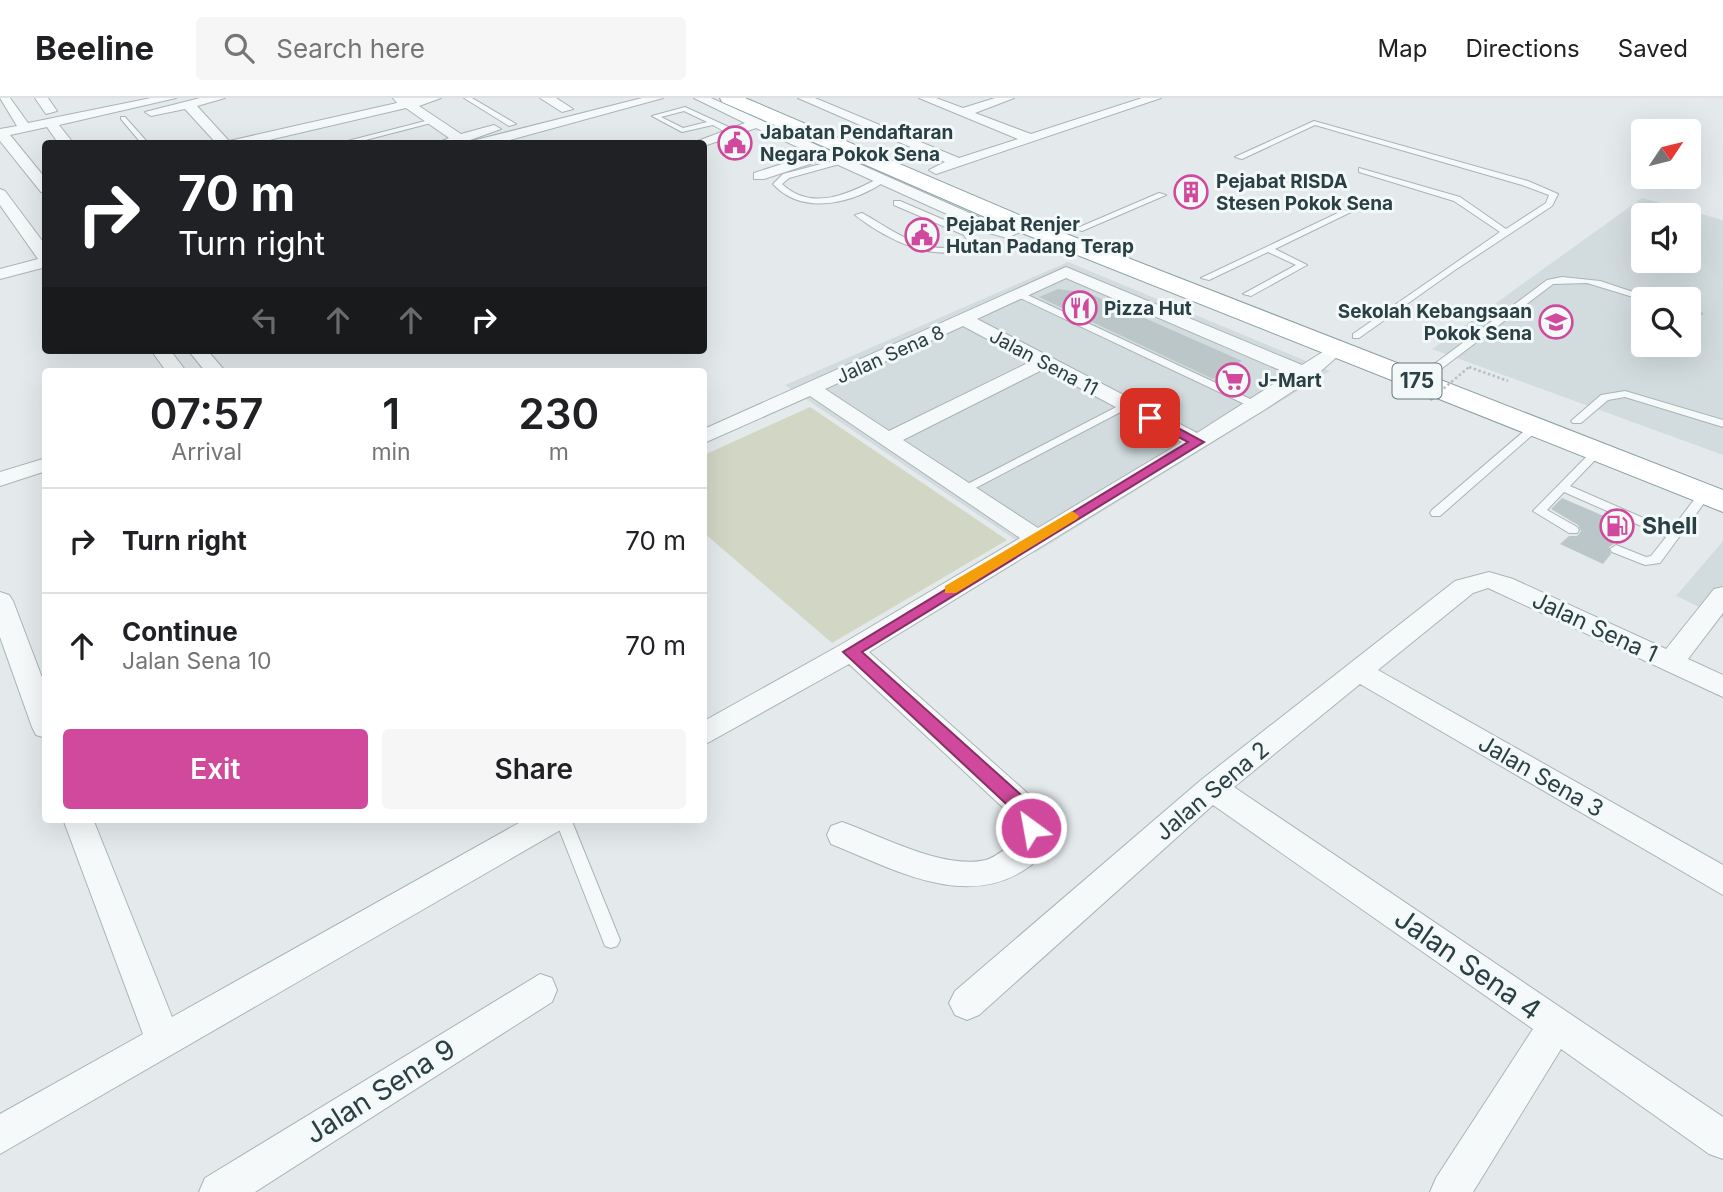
<!DOCTYPE html>
<style>
:root{--surface:#fff;--page:#f6f6f6;--text:#202124;--muted:#757577;--line:#e0e0e0;--accent:#d0499c}
body{margin:0;font-family:Inter,sans-serif;background:var(--page);color:var(--text);height:100vh;display:flex;flex-direction:column;font-size:26px;white-space:nowrap}
*{box-sizing:border-box;margin:0}
p{font-size:23px;color:var(--muted)}
.icon{flex:none;width:38px;height:38px;fill:none;stroke:currentColor;stroke-width:2;stroke-linecap:round;stroke-linejoin:round}
.map{position:relative;flex:1;overflow:hidden}
.sheet{position:absolute;left:42px;top:270px;width:665px;height:455px;display:flex;flex-direction:column;background:var(--surface);border-radius:7px;box-shadow:0 7px 28px #0002}
.sheet>*{flex:none}
.top-card{position:absolute;left:42px;top:42px;width:665px;height:214px;border-radius:7px;box-shadow:0 7px 28px #0002;background:#202124;color:#fff;overflow:hidden}
.needle{width:46px;rotate:55deg}
.fabs{position:absolute;left:1631px;top:21px;display:grid;gap:14px}
.fabs a{display:grid;place-items:center;width:70px;height:70px;border-radius:7px;background:var(--surface);box-shadow:0 7px 28px #0002;font-size:35px}
.pin{position:absolute;display:grid;place-items:center;width:60px;height:60px;color:#fff;margin:-30px;border-radius:14px;box-shadow:0 4px 10px #0006}
.me{position:absolute;width:77px;margin:-38px;rotate:328deg;stroke-linejoin:round;filter:drop-shadow(0 0 5px #0008)}
.turn{display:flex;align-items:center;gap:24px;height:147px;padding:0 21px;font-size:32px}
.turn .icon{width:91px;height:91px;stroke-width:2.5}
.turn b{display:block;font-size:49px;line-height:60px}
.lanes{display:flex;align-items:center;height:66px;padding:0 21px;background:#0003;justify-content:center;gap:35px;direction:ltr}
.lanes .off{opacity:.35}
.eta{display:flex;justify-content:space-evenly;align-items:center;height:119px;text-align:center}
.eta b{font-size:42px;font-weight:600;line-height:49px}
.primary-button{display:flex;gap:14px;margin-top:auto;padding:14px 21px}
.primary-button a{flex:1;height:80px;border-radius:7px;background:var(--accent);color:#fff;font-size:28px;font-weight:600;line-height:80px;text-align:center}
.primary-button a+a{background:var(--page);color:var(--text)}
ul{padding:0;list-style:none}
li{display:flex;align-items:center;gap:21px;height:105px;padding:0 21px;border-top:2px solid var(--line)}
li div{flex:1}
li b{display:block;font-size:26px}
li em{font-style:normal}
header{display:flex;align-items:center;gap:42px;box-sizing:border-box;height:98px;padding:0 35px;background:var(--surface);border-bottom:2px solid var(--line)}
header strong{font-size:33px}
nav{display:flex;gap:38px;margin-inline-start:auto;font-size:24px}
.search{width:490px;height:63px;background:var(--page);display:flex;align-items:center;gap:18px;box-sizing:border-box;padding:0 24px;border-radius:7px;color:var(--muted);font-size:26px}
.map>svg:first-child{display:block}
.built{fill:#d2dcde;fill-rule:evenodd}
.green{fill:#d1d6c5}
.building{fill:#bbc6c9}
.lines{fill:none;stroke-linecap:round;stroke-linejoin:round}
.service-casing{stroke:#a9b4b6;stroke-width:2}
.minor-casing{stroke:#a9b4b6;stroke-width:2}
.trunk-casing{stroke:#8b9fa2;stroke-width:2}
.path{stroke:#b5bec0;stroke-width:2.5;stroke-dasharray:2.5 2.5;stroke-linecap:butt}
.service{fill:#f6f9fa;fill-rule:evenodd}
.minor{fill:#f6f9fa;fill-rule:evenodd}
.trunk{fill:#fff;fill-rule:evenodd}
.path-bridge-far1{stroke:#b5bec0;stroke-width:2.5;stroke-dasharray:2.5 2.5;stroke-linecap:butt}
.path-bridge{stroke:#b5bec0;stroke-width:3.5;stroke-dasharray:4.5 4.5;stroke-linecap:butt}
.route{fill:#d0499c;stroke:#872f65;stroke-width:2}
.slow{fill:#f59e0b}
.labels{text-anchor:middle;stroke-width:6;stroke-linejoin:round;paint-order:stroke}
.far-poi-label{font-size:19px;font-weight:bold;fill:#2b4044;stroke:#f3f8f9;text-anchor:start}
.far-street-label{font-size:19px;fill:#2b4044;stroke:#f3f8f9}
.shield{fill:#f3f8f9;stroke:#67777a;stroke-width:2}
.shield-label{font-size:21px;font-weight:bold;fill:#2b4044}
.poi-label{font-size:23px;font-weight:bold;fill:#2b4044;stroke:#f3f8f9;text-anchor:start}
.street-label{font-size:23px;fill:#2b4044;stroke:#f3f8f9}
.near-street-label{font-size:28px;fill:#2b4044;stroke:#f3f8f9}
</style>
<header>
<strong>Beeline</strong>
<div class="search"><svg class="icon" aria-label="search" viewBox="0 0 24 24"><circle cx="10" cy="10" r="6"/><path d="M15 15l6 6"/></svg>Search here</div>
<nav><a>Map</a><a>Directions</a><a>Saved</a></nav>
</header>
<div class="map">
<svg width="1723" height="1094" viewBox="0 0 1723 1094">
<rect width="100%" height="100%" fill="#e4eaec"/>
<!-- built -->
<path class="built" d="M 1642,100 L 1723,122 L 1723,357 L 1432,251 ZM 1643,117 L 1689,117 L 1689,163 L 1643,163 ZM 1643,201 L 1689,201 L 1689,247 L 1643,247 Z
M 1068,164 L 1330,273 L 1035,455 L 785,287 Z
M 1723,443 L 1723,520 L 1676,498 Z"/>
<!-- green -->
<path class="green" d="M 810,309 L 1007,442 L 832,545 L 704,435 L 704,357 Z"/>
<!-- building -->
<path class="building" d="M 1058,191 L 1088,195 L 1242,263 L 1213,281 L 1039,199 Z
M 1562,400 L 1634,431 L 1621,446 L 1615,445 L 1609,449 L 1611,456 L 1603,466 L 1560,446 L 1569,438 L 1577,438 L 1581,433 L 1578,427 L 1551,411 Z"/>
<g class="lines">
<defs>
<path id="service" d="M 464,0 L 472,0 L 516,26 L 509,28 Z
M 685,9 L 733,31 L 734,33 L 727,35 L 713,27 L 682,34 L 652,18 ZM 684,13 L 707,24 L 683,30 L 661,19 Z
M 121,19 L 125,19 L 149,46 L 142,46 L 121,21 Z
M 433,21 L 435,24 L 350,46 L 336,46 Z
M 1314,23 L 1528,83 L 1558,96 L 1552,108 L 1455,172 L 1359,240 L 1353,240 L 1353,236 L 1500,134 L 1454,103 L 1359,74 L 1359,70 L 1460,99 L 1506,131 L 1546,105 L 1549,97 L 1522,87 L 1315,27 L 1242,61 L 1235,59 Z
M 840,61 L 843,61 L 843,65 L 789,80 L 782,86 C 812,114 849,96 881,79 L 888,81 C 856,105 803,119 773,86 L 783,76 Z
M 1159,95 L 1166,97 L 1082,133 L 1075,131 Z
M 894,103 L 900,103 L 970,133 L 976,143 C 943,172 884,140 855,117 L 862,115 C 893,132 933,165 967,142 L 964,137 L 894,107 Z
M 1344,112 L 1351,114 L 1275,151 L 1307,167 L 1251,198 L 1243,196 L 1296,167 L 1268,154 L 1209,182 L 1201,180 Z
M 1562,179 L 1600,183 L 1654,201 L 1643,202 L 1587,185 L 1553,186 L 1441,271 L 1433,271 L 1433,267 L 1547,182 Z
M 1019,193 L 1261,306 L 1262,308 L 1257,311 L 1253,310 L 1016,198 L 1016,194 Z
M 1689,211 L 1700,214 L 1702,216 L 1697,219 L 1689,217 Z
M 1625,293 L 1723,322 L 1723,329 L 1625,299 L 1608,302 L 1581,325 L 1573,325 L 1571,323 L 1601,297 Z
M 1126,304 L 1131,307 L 1130,309 L 966,395 L 962,396 L 956,392 Z
M 1534,327 L 1538,328 L 1538,332 L 1440,418 L 1432,418 L 1430,415 L 1432,412 L 1530,328 Z
M 1597,351 L 1603,354 L 1601,356 L 1570,388 L 1671,432 L 1700,394 L 1704,393 L 1710,397 L 1660,465 L 1645,467 L 1612,454 L 1610,451 L 1616,447 L 1646,459 L 1651,458 L 1666,439 L 1564,394 L 1547,412 L 1577,429 L 1579,432 L 1577,435 L 1569,435 L 1533,413 L 1593,352 Z
M 555,721 L 571,721 L 620,842 L 617,848 L 611,850 L 605,848 Z"/>
<path id="minor" d="M 0,0 L 10,0 L 28,25 L 151,0 L 176,0 L 59,27 L 74,46 L 59,46 L 47,29 L 10,37 L 46,81 L 46,95 L 41,94 L 0,43 L 0,31 L 17,28 Z
M 35,0 L 48,0 L 57,13 L 46,16 Z
M 200,0 L 225,0 L 197,8 L 229,43 L 397,5 L 393,0 L 441,0 L 419,8 L 461,36 L 494,27 L 501,31 L 470,42 L 472,43 L 642,0 L 663,0 L 495,46 L 435,46 L 449,40 L 406,10 L 252,46 L 217,46 L 185,11 L 151,18 L 145,14 Z
M 540,0 L 556,0 L 573,11 L 562,14 Z
M 694,0 L 711,0 L 1001,129 L 1025,123 L 1033,128 L 1007,140 L 989,135 L 825,61 L 764,81 L 754,81 L 754,75 L 813,56 L 756,30 L 704,48 L 704,46 L 690,46 L 745,25 Z
M 798,0 L 815,0 L 959,60 L 1018,41 L 919,0 L 936,0 L 963,10 L 995,0 L 1014,0 L 975,15 L 1031,36 L 1142,0 L 1161,0 L 936,76 L 929,72 L 945,64 Z
M 0,91 L 5,93 L 46,148 L 46,169 L 0,181 L 0,171 L 38,161 L 0,107 Z
M 1066,169 L 1302,267 L 1337,245 L 1346,251 L 1313,280 L 1264,312 L 869,554 L 1034,701 C 1046,725 1054,750 1030,768 C 967,814 894,771 831,746 L 827,737 L 831,728 L 842,724 C 882,738 943,772 986,762 C 996,759 1005,751 1014,744 L 1016,730 L 1011,717 L 849,566 L 704,647 L 704,623 L 842,546 L 1020,440 L 810,298 L 704,345 L 704,331 ZM 1066,180 L 1289,276 L 1197,335 L 977,221 ZM 963,228 L 1030,264 L 889,333 L 825,291 ZM 1044,271 L 1182,344 L 1038,430 L 903,342 Z
M 151,252 L 170,252 L 186,273 L 166,273 Z
M 188,252 L 207,252 L 225,273 L 205,273 Z
M 46,360 L 46,373 L 0,388 L 0,374 Z
M 1489,474 L 1513,481 L 1666,551 L 1714,491 L 1723,489 L 1723,515 L 1688,561 L 1723,577 L 1723,599 L 1488,490 L 1473,495 L 1378,572 L 1723,767 L 1723,797 L 1360,586 L 1234,689 L 1723,1019 L 1723,1061 L 1709,1056 L 1561,951 L 1473,1094 L 1430,1094 L 1436,1080 L 1533,931 L 1213,707 L 979,917 L 967,922 L 955,917 L 949,905 L 955,893 L 1201,682 L 1455,483 Z
M 0,494 L 9,497 L 13,503 L 46,590 L 46,640 L 36,637 L 32,629 L 0,539 Z
M 63,721 L 93,721 L 172,919 L 526,721 L 568,721 L 564,730 L 0,1056 L 0,1016 L 143,936 Z
M 540,876 L 552,880 L 557,892 L 552,904 L 255,1094 L 199,1094 L 205,1080 Z"/>
<path id="trunk" d="M 720,0 L 745,0 L 1033,123 L 1723,392 L 1723,414 L 1017,133 L 722,4 Z"/>
</defs>
<!-- service casing -->
<use href="#service" class="service-casing"/>
<!-- minor casing -->
<use href="#minor" class="minor-casing"/>
<!-- trunk casing -->
<use href="#trunk" class="trunk-casing"/>
<!-- path -->
<path class="path" d="M 1469,269 L 1508,283"/>
<!-- service -->
<use href="#service" class="service"/>
<!-- minor -->
<use href="#minor" class="minor"/>
<!-- trunk -->
<use href="#trunk" class="trunk"/>
<!-- path-bridge-far1 -->
<path class="path-bridge-far1" d="M 1436,297 L 1469,269"/>
<!-- path-bridge -->
<path class="path-bridge" d="M 1430,302 L 1438,295"/>
</g>
<!-- route -->
<path class="route" d="M 1146,317 L 1154,317 L 1204,344 L 862,554 L 1030,705 L 1041,730 L 1038,735 L 1025,735 L 1016,715 L 843,554 L 1188,344 L 1146,322 Z"/>
<!-- slow -->
<path class="slow" d="M 1072,413 L 1079,418 L 1077,421 L 956,495 L 945,495 L 945,488 Z"/>
<!-- icons -->
<defs>
<symbol id="civic-ring" viewBox="-11 -11 22 22"><circle r="9.5" fill="#f3f8f9" stroke="#d0499c" stroke-width="1.5"/><path d="M-.6-6.5H3V-4.5H.6V-3L4-1V1h2V6H-6V1h2V-1L-.6-3ZM-1.2 2.5V6h2.4V2.5Z" fill="#d0499c"/></symbol>
<symbol id="building-ring" viewBox="-11 -11 22 22"><circle r="9.5" fill="#f3f8f9" stroke="#d0499c" stroke-width="1.5"/><path d="M-4-6H4V6H1V3H-1V6H-4ZM-2.5-4.3h1.7v1.8h-1.7ZM.8-4.3h1.7v1.8H.8ZM-2.5-1h1.7V.8h-1.7ZM.8-1h1.7V.8H.8Z" fill="#d0499c"/></symbol>
<symbol id="restaurant-ring" viewBox="-11 -11 22 22"><circle r="9.5" fill="#f3f8f9" stroke="#d0499c" stroke-width="1.5"/><path d="M-5-6h1v4h1v-4h1v4h1v-4h1v5L-1.5 .5V6h-2V.5L-5-1ZM5-6V6H3V1.5H1.5Q1.5-4 5-6Z" fill="#d0499c"/></symbol>
<symbol id="school-ring" viewBox="-11 -11 22 22"><circle r="9.5" fill="#f3f8f9" stroke="#d0499c" stroke-width="1.5"/><path d="M0-5L7-2L0 1L-7-2ZM-4 1L0 2.5L4 1V4Q0 6-4 4Z" fill="#d0499c"/></symbol>
<symbol id="supermarket-ring" viewBox="-11 -11 22 22"><circle r="9.5" fill="#f3f8f9" stroke="#d0499c" stroke-width="1.5"/><path d="M-6-5.5h2.5l.6 2H6L4.5 2H-2.5L-4.4-4H-6ZM-1.5 3.2a1.3 1.3 0 1 0 .1 0ZM3 3.2a1.3 1.3 0 1 0 .1 0Z" fill="#d0499c"/></symbol>
<symbol id="fuel-ring" viewBox="-11 -11 22 22"><circle r="9.5" fill="#f3f8f9" stroke="#d0499c" stroke-width="1.5"/><path d="M-5.5-6h7V0h2V4h1.3V-2.5L3-4.5l.8-.8L6-3V5H2.5V1h-1V6h-7ZM-4.2-4.7v3.2H.2V-4.7Z" fill="#d0499c"/></symbol>
</defs>
<g fill-rule="evenodd">
<use href="#civic-ring" x="716" y="26" width="38" height="38"/>
<use href="#building-ring" x="1172" y="75" width="38" height="38"/>
<use href="#civic-ring" x="903" y="118" width="38" height="38"/>
<use href="#restaurant-ring" x="1061" y="191" width="38" height="38"/>
<use href="#school-ring" x="1537" y="205" width="38" height="38"/>
<use href="#supermarket-ring" x="1214" y="263" width="38" height="38"/>
<use href="#fuel-ring" x="1598" y="409" width="38" height="38"/>
</g>
<g class="labels">
<!-- far-poi labels -->
<g class="far-poi-label">
<text x="760" y="41">Jabatan Pendaftaran<tspan x="760" dy="22">Negara Pokok Sena</tspan></text>
<text x="1216" y="90">Pejabat RISDA<tspan x="1216" dy="22">Stesen Pokok Sena</tspan></text>
<text x="946" y="133">Pejabat Renjer<tspan x="946" dy="22">Hutan Padang Terap</tspan></text>
<text x="1104" y="217">Pizza Hut</text>
<text x="1532" y="220" text-anchor="end">Sekolah Kebangsaan<tspan x="1532" dy="22">Pokok Sena</tspan></text>
<text x="1258" y="289">J-Mart</text>
</g>
<!-- far-street labels -->
<g class="far-street-label">
<text transform="translate(890 256) rotate(-24)" y="7">Jalan Sena 8</text>
<text transform="translate(1044 264) rotate(28)" y="7">Jalan Sena 11</text>
</g>
<!-- shield labels -->
<rect class="shield" x="1392.5" y="265.5" width="49" height="35" rx="5"/>
<g class="shield-label">
<text x="1417" y="290">175</text>
</g>
<!-- poi labels -->
<g class="poi-label">
<text x="1642" y="436">Shell</text>
</g>
<!-- street labels -->
<g class="street-label">
<text transform="translate(1595 529) rotate(25)" y="8">Jalan Sena 1</text>
<text transform="translate(1541 678) rotate(30)" y="8">Jalan Sena 3</text>
<text transform="translate(1212 693) rotate(-40)" y="8">Jalan Sena 2</text>
</g>
<!-- near-street labels -->
<g class="near-street-label">
<text transform="translate(1468 866) rotate(35)" y="10">Jalan Sena 4</text>
<text transform="translate(380 993) rotate(-32)" y="10">Jalan Sena 9</text>
</g>
</g>
</svg>
<div class="fabs">
<a><svg class="needle" viewBox="-14 -14 28 28"><path d="M0-13l5 13h-10z" fill="#e53935"/><path d="M0 13l5-13h-10z" fill="#757577"/></svg></a>
<a><svg class="icon" aria-label="sound" viewBox="0 0 24 24"><path d="M4 9h4l5-4v14l-5-4H4zM17 9q2 3 0 6"/></svg></a>
<a><svg class="icon" aria-label="search" viewBox="0 0 24 24"><circle cx="10" cy="10" r="6"/><path d="M15 15l6 6"/></svg></a>
</div>
<div class="pin" style="left:1150px;top:320px;background:#d93025"><svg class="icon" aria-label="arrive" viewBox="0 0 24 24"><path d="M6 21V4h12l-3 4 3 4H6"/></svg></div>
<svg class="me" style="left:1031px;top:730px" viewBox="-20 -20 40 40"><circle r="17" fill="#d0499c" stroke="#fff" stroke-width="3"/><path d="M0-11L8 9 0 5-8 9z" fill="#fff"/></svg>
<div class="top-card">
<div class="turn"><svg class="icon" aria-label="right" viewBox="0 0 24 24"><path d="M7 20v-9h11M14 6l5 5-5 5"/></svg><div><b>70 m</b>Turn right</div></div>
<div class="lanes"><svg class="icon off" aria-label="left" viewBox="0 0 24 24"><path d="M17 20v-9H6M10 6l-5 5 5 5"/></svg><svg class="icon off" aria-label="ahead" viewBox="0 0 24 24"><path d="M12 20V5M6 11l6-6 6 6"/></svg><svg class="icon off" aria-label="ahead" viewBox="0 0 24 24"><path d="M12 20V5M6 11l6-6 6 6"/></svg><svg class="icon" aria-label="right" viewBox="0 0 24 24"><path d="M7 20v-9h11M14 6l5 5-5 5"/></svg></div>
</div>
<section class="sheet">
<div class="eta">
<div><b>07:57</b><p>Arrival</p></div>
<div><b>1</b><p>min</p></div>
<div><b>230</b><p>m</p></div>
</div>
<ul>
<li><svg class="icon" aria-label="right" viewBox="0 0 24 24"><path d="M7 20v-9h11M14 6l5 5-5 5"/></svg><div><b>Turn right</b></div><em>70 m</em></li>
<li><svg class="icon" aria-label="ahead" viewBox="0 0 24 24"><path d="M12 20V5M6 11l6-6 6 6"/></svg><div><b>Continue</b><p>Jalan Sena 10</p></div><em>70 m</em></li>
</ul>
<div class="primary-button"><a>Exit</a><a>Share</a></div>
</section>
</div>
